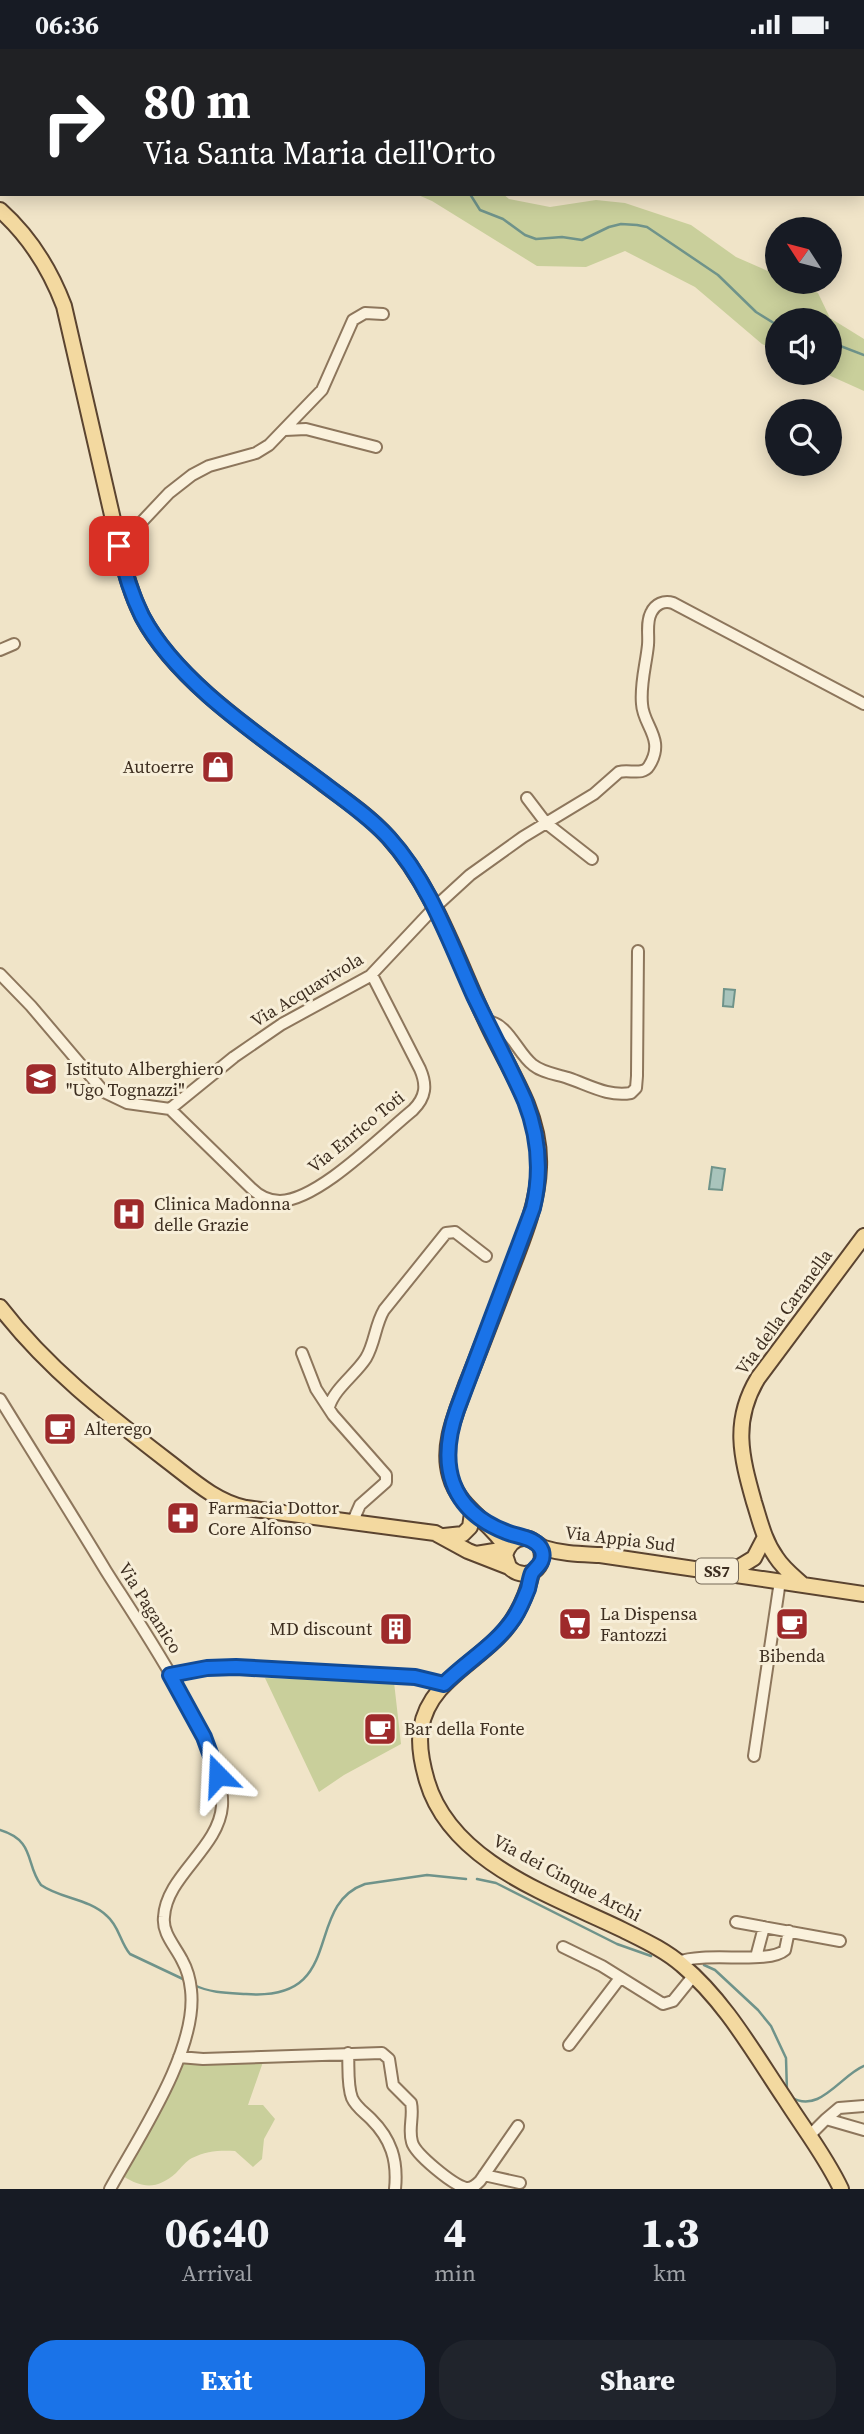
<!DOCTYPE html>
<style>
:root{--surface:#171b24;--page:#20242c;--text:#f1f3f6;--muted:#9ea1a6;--accent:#1a73e8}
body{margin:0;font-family:"Source Serif 4",serif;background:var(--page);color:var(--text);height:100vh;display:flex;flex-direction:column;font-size:26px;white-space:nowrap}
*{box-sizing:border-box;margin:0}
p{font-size:23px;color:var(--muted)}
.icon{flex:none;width:38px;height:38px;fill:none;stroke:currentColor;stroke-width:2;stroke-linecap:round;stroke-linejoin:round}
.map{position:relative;height:2140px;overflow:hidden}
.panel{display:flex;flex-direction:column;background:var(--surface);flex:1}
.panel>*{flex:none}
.guide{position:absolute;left:0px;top:0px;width:864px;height:147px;box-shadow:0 4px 18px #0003;background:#202124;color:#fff;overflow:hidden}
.needle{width:46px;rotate:306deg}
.buttons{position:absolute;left:765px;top:168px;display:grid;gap:14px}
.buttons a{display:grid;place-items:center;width:77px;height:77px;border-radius:50%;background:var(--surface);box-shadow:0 4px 18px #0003;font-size:35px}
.pin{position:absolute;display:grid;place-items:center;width:60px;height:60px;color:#fff;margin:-30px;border-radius:14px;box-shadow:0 4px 10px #0006}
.me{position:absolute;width:77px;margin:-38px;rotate:339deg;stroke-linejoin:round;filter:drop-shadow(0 0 5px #0008)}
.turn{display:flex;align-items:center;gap:24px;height:147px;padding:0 28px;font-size:32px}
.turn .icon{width:91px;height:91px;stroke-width:2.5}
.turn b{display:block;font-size:49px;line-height:60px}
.eta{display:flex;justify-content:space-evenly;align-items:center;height:119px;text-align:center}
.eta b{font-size:42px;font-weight:800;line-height:49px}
.action{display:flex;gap:14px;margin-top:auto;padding:14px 28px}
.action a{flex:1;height:80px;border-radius:28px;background:var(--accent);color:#fff;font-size:28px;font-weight:800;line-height:80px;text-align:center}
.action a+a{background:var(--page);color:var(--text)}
.status{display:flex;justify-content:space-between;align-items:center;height:49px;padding:0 35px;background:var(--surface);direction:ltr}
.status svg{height:19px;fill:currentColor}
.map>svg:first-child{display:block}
.green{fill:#c9cf9b}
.water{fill:#a9c4bc;stroke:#6f938a;stroke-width:2}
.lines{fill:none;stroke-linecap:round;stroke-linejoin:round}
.stream{stroke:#6f938a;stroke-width:2.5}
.minor-casing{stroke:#8d765c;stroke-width:14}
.major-casing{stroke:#5b4430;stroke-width:18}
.minor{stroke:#faf1dc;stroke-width:10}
.major{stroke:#f3d9a0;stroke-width:14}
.route-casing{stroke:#114b97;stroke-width:18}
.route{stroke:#1a73e8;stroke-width:12}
.labels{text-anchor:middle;stroke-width:6;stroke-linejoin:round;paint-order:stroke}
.shield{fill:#f7eed8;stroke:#756857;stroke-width:2}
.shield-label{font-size:16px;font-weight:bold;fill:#3d2e20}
.poi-label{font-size:18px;fill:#3d2e20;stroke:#f7eed8;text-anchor:start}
.street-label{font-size:18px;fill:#3d2e20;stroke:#f7eed8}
</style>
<div class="status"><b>06:36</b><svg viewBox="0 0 49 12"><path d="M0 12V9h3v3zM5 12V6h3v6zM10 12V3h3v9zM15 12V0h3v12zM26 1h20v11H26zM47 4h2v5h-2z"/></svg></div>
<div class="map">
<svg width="864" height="2140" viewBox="0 0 864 2140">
<rect width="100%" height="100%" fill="#f0e4c8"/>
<!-- green -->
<path class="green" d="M 104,0 L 319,0 L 328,2 L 108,2 Z
M 416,145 L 503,145 L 509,150 L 550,158 L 596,151 L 625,154 L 691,176 L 736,208 L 777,226 L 777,233 L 792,233 L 818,244 L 830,269 L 864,290 L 864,342 L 824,324 L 830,324 L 830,271 L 777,271 L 777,302 L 762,295 L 695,238 L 625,202 L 586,218 L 537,217 L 432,152 Z
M 265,1629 L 394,1633 L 401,1695 L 344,1726 L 319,1743 Z
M 182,2013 L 196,2016 L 263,2013 L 248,2056 L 263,2056 L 275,2070 L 264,2090 L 262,2110 L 253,2118 L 235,2102 C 220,2101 206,2102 192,2109 C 186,2112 181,2119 176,2124 C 158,2140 143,2140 123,2127 L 174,2035 Z"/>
<!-- water -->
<path class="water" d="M 724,940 L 735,941 L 733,958 L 723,957 Z
M 712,1118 L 725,1120 L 722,1141 L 709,1140 Z"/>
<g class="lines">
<!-- stream -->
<path class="stream" d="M 286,0 L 290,2
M 470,145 L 480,161 L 503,170 L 525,186 L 536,190 L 562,188 L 582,191 L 609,178 L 621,175 L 637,176 L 647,178 L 718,226 L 756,263 L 777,276
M 830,293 L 864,306
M 0,1781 C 36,1792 25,1815 41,1836 C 61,1850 88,1849 107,1867 C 119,1877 120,1893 130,1905 L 185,1931
M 477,1830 L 496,1834 L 617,1895 L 651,1907
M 704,1916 L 715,1921 L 758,1961 L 771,1977 L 786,2009 L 787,2043
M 194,1936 C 210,1944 229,1944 246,1945 C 348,1953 302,1857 365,1835 L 427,1826 L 466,1830
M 791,2048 C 819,2066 841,2026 864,2017"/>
<defs>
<path id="minor" d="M 598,0 L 601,2
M 772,0 L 774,2
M 863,72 L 864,73
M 285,381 L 306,380 L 376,398
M 119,497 L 169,444 L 192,426 L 209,417 L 256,404 L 269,396 L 322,341 L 353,271 L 365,264 L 383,265
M 0,601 L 14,595
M 527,749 L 546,774 L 592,810
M 0,925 L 31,957 L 104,1043 L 127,1054 L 170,1060 L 234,1008 L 282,975 L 370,927 L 434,859 L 470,826 L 523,788 L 594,745 L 619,723 C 629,720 643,727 649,717 C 666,690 643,677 642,655 C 640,635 646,616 648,596 C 649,586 646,573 651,564 C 655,555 664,551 673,554 L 864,655
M 486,972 C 508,973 517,1004 533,1016 C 543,1024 556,1025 568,1029 C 589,1036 608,1048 631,1044 L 636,1039 L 637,1027 L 638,902
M 170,1060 L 251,1139 C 259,1147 268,1152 280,1152 C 319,1151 382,1086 413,1061 C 426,1048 427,1036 420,1020 L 372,926
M 302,1304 L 316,1340 L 333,1366 L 386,1426 L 386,1433 L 360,1456 L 353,1472
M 0,1350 C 35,1407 71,1464 106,1522 C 138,1573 226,1700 222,1757 C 219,1799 166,1827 164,1868 C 162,1884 175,1897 182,1911 C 187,1920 190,1931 191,1941 C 198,2001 138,2089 110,2140
M 329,1358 C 334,1340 356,1325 366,1309 C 375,1294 375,1276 384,1261 L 446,1184 L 455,1183 L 486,1207
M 170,1626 L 213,1618 L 236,1618 L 415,1628 L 444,1635
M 754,1707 L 780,1532
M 736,1873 L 840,1892
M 563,1898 L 602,1917 L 663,1955 L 673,1952 L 694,1926
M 756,1908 L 764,1878
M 678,1913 C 707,1902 768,1916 785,1901 L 789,1882
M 569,1996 L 620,1929
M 348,2004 C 349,2018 347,2036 352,2049 C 356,2058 364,2063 371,2070 C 391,2090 398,2111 395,2140
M 179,2008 L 203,2010 L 382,2004 L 389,2010 L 393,2036 L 411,2054 C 414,2067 408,2080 412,2093 C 415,2105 453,2136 466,2139 C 472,2140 476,2136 480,2132 L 518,2077
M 826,2070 L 839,2059 L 864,2057
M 809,2087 L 826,2070 L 864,2081
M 484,2126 L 520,2134"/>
<path id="major" d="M 0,161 C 29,187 50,220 64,257 L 123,514 C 128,533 134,552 143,569 C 179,636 265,690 325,736 C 347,752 370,768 388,788 C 434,839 457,910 485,970 C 498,999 515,1026 527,1055 C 535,1075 540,1097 539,1118 C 538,1155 522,1192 509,1226 C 495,1262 481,1299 466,1336 C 456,1364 441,1396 450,1427 C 459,1460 491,1472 507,1500 L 476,1505
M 0,1258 C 47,1319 104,1363 165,1410 C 189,1428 215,1453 246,1459 L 435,1484 L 468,1502 L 509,1518
M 444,1487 L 463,1485 L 470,1478 L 472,1464
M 539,1496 C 550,1518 526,1535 509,1518 L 505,1506 C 508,1497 514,1489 524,1489 C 533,1489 537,1496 544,1499 C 563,1505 580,1505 600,1506 L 864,1545
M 731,1523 L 754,1509 L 765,1488
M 532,1524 C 527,1545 519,1564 505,1581 C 477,1614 428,1633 421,1680 C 418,1697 422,1715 427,1732 C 451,1814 553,1847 623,1881 C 643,1891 665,1901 682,1916 C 725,1952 754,2004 785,2050 C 804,2080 826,2108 841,2140
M 802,1535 C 792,1526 783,1519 776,1508 C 764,1491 760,1472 754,1453 C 741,1407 732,1372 758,1329 L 864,1187"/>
</defs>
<!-- minor casing -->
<use href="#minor" class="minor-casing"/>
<!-- major casing -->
<use href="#major" class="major-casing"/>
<!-- minor -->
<use href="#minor" class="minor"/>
<!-- major -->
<use href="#major" class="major"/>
</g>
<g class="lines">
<defs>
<path id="route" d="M 119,497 C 124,521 131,545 142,567 C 178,635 263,689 324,735 C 346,752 370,768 389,789 C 429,833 450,894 474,947 C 491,982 509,1016 525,1052 C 539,1088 542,1122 533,1159 L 457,1361 C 438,1415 449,1461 506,1483 C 517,1488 537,1488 542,1502 C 545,1513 537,1517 532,1524 C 530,1528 529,1536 528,1540 C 524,1550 520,1560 514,1569 C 496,1596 467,1612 444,1635 L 415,1628 L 236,1618 L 207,1619 L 170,1626 L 204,1688 L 218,1726"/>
</defs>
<!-- route casing -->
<use href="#route" class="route-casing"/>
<!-- route -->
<use href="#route" class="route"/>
</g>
<!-- icons -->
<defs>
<symbol id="shop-square" viewBox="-11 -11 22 22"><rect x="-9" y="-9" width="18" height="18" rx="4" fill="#9e2a2b" stroke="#f7eed8"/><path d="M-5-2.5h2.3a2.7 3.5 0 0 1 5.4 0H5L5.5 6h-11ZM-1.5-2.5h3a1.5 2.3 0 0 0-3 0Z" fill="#fff"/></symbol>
<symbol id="school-square" viewBox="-11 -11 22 22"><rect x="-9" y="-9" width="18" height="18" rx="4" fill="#9e2a2b" stroke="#f7eed8"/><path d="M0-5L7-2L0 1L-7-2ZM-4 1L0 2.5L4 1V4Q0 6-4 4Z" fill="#fff"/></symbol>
<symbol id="hospital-square" viewBox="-11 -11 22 22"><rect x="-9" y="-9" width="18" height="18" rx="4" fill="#9e2a2b" stroke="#f7eed8"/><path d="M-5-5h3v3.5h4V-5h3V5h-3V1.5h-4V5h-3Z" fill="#fff"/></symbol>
<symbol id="cafe-square" viewBox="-11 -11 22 22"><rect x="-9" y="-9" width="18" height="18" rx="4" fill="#9e2a2b" stroke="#f7eed8"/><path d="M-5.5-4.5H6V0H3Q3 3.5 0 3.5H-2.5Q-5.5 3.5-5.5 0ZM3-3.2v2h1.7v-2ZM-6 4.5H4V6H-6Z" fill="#fff"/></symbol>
<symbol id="pharmacy-square" viewBox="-11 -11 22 22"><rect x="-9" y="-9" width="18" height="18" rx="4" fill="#9e2a2b" stroke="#f7eed8"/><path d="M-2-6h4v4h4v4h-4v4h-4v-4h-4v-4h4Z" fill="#fff"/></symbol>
<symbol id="supermarket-square" viewBox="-11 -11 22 22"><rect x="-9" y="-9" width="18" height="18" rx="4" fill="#9e2a2b" stroke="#f7eed8"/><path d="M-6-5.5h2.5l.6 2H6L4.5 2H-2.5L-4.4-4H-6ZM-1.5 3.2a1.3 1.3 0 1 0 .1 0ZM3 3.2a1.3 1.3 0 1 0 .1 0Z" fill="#fff"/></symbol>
<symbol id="building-square" viewBox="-11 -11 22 22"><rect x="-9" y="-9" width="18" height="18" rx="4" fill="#9e2a2b" stroke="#f7eed8"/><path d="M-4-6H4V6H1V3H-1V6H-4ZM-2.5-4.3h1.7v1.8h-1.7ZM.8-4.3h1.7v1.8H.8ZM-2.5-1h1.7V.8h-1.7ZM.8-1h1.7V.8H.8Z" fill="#fff"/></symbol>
</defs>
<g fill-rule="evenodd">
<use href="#shop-square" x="199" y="699" width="38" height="38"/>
<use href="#school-square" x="22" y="1011" width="38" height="38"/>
<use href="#hospital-square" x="110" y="1146" width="38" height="38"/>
<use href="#cafe-square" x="41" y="1361" width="38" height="38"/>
<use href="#pharmacy-square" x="164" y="1450" width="38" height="38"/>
<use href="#supermarket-square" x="556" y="1556" width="38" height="38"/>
<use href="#cafe-square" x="773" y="1556" width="38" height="38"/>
<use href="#building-square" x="377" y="1561" width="38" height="38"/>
<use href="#cafe-square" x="361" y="1661" width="38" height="38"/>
</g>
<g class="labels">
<!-- shield labels -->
<rect class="shield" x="696" y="1509.5" width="42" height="25" rx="5"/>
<g class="shield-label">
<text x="717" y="1528">SS7</text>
</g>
<!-- poi labels -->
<g class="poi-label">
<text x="194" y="724" text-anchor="end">Autoerre</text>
<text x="66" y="1026">Istituto Alberghiero<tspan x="66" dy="21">"Ugo Tognazzi"</tspan></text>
<text x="154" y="1161">Clinica Madonna<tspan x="154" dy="21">delle Grazie</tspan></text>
<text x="84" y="1386">Alterego</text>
<text x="208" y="1465">Farmacia Dottor<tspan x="208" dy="21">Core Alfonso</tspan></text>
<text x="600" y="1571">La Dispensa<tspan x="600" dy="21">Fantozzi</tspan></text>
<text x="372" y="1586" text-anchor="end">MD discount</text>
<text x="792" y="1613" text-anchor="middle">Bibenda</text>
<text x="404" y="1686">Bar della Fonte</text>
</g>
<!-- street labels -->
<g class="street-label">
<text transform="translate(307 941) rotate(-31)" y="6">Via Acquavivola</text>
<text transform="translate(356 1083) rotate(-39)" y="6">Via Enrico Toti</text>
<text transform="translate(784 1263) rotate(-54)" y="6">Via della Caranella</text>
<text transform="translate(620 1490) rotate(7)" y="6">Via Appia Sud</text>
<text transform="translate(150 1559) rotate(58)" y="6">Via Paganico</text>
<text transform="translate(567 1829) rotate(28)" y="6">Via dei Cinque Archi</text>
</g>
</g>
</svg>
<div class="buttons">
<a><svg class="needle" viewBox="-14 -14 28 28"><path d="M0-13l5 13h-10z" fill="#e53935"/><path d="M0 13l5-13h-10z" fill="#9ea1a6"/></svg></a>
<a><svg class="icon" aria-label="sound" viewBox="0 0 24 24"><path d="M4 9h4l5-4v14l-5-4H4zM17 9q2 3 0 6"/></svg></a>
<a><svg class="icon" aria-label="search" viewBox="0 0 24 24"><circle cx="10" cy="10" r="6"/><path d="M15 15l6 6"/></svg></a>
</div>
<div class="pin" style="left:119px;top:497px;background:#d93025"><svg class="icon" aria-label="arrive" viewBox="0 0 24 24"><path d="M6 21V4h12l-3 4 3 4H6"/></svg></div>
<svg class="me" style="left:218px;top:1726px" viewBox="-20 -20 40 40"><path d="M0-17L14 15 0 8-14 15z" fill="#1a73e8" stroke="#fff" stroke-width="4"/></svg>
<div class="guide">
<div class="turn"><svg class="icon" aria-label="right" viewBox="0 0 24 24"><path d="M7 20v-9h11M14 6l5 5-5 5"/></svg><div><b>80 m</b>Via Santa Maria dell'Orto</div></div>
</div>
</div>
<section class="panel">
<div class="eta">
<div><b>06:40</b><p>Arrival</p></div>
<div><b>4</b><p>min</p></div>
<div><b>1.3</b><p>km</p></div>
</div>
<div class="action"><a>Exit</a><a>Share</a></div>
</section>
